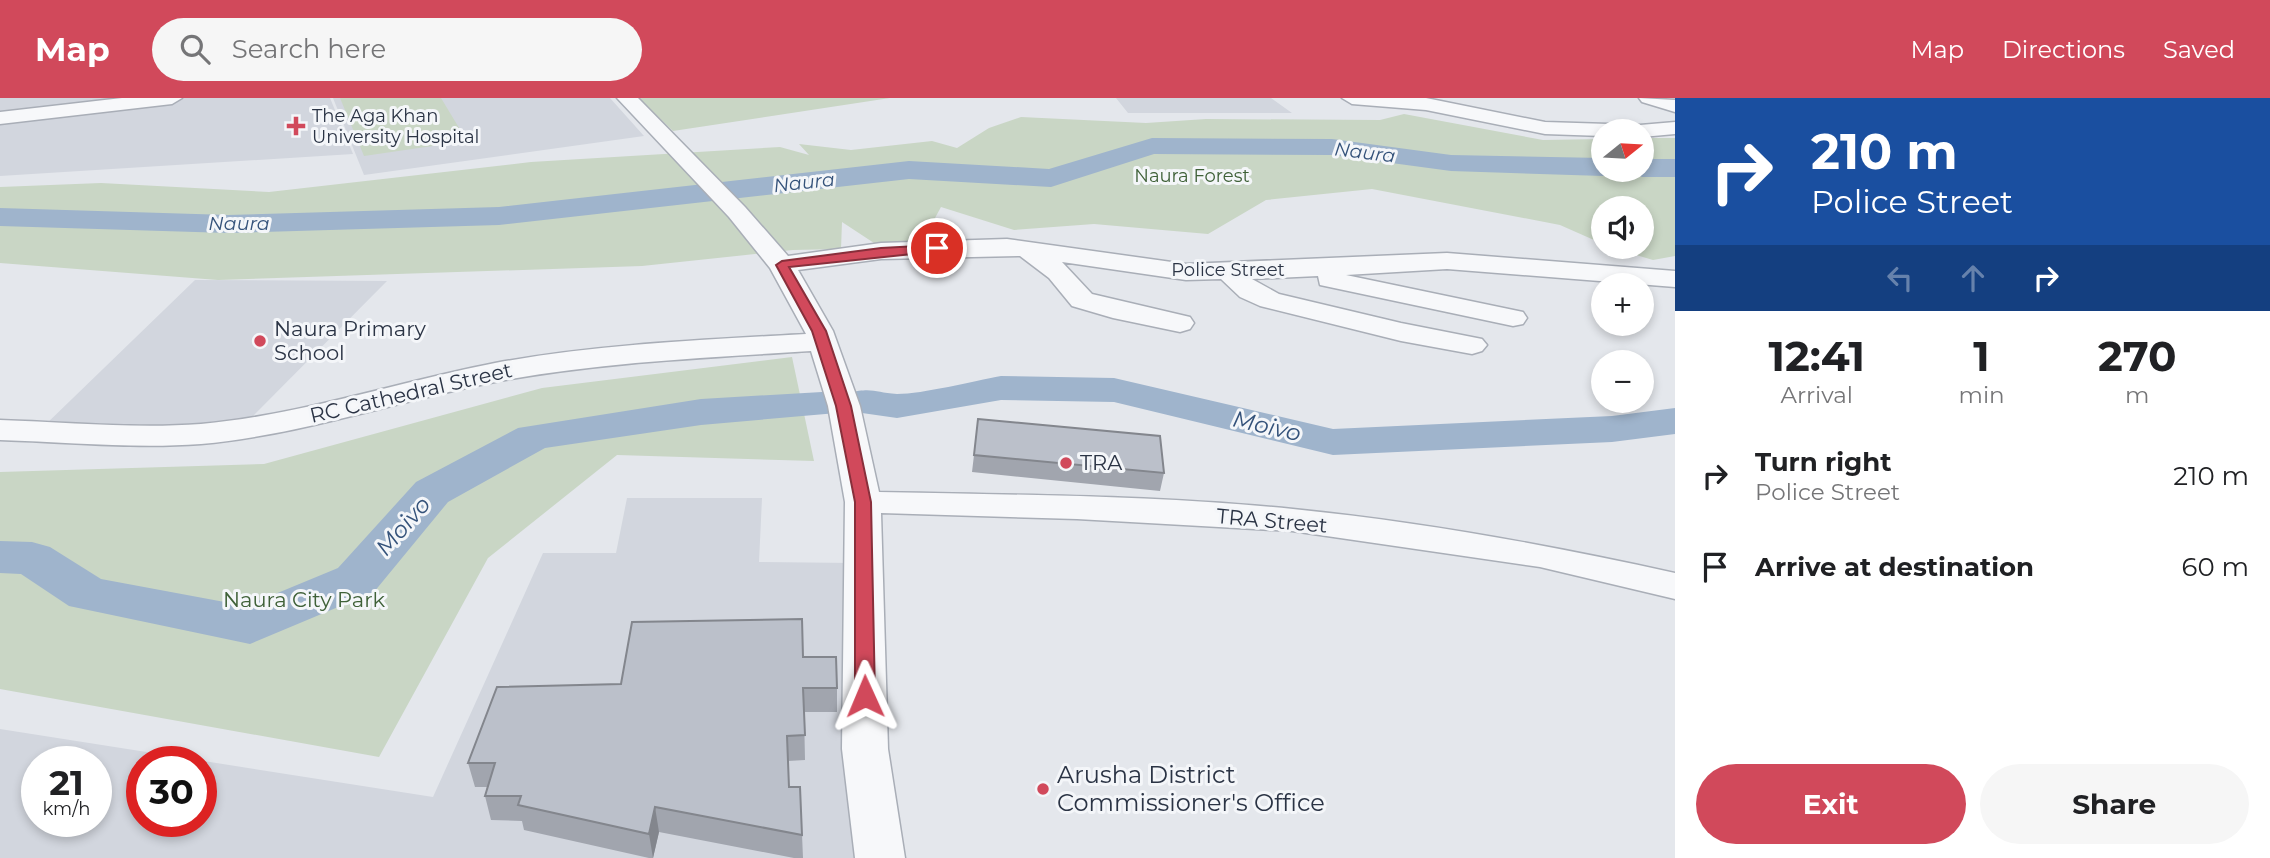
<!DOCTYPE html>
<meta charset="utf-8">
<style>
:root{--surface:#fff;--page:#f6f6f6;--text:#202124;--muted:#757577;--accent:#d1495b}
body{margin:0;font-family:Montserrat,sans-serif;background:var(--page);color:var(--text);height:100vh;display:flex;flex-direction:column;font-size:26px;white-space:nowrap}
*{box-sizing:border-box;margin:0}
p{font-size:23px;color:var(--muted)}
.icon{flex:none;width:38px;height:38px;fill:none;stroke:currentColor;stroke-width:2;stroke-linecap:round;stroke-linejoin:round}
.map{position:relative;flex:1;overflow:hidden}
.sheet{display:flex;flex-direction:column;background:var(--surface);width:595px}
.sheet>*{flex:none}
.guide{background:#1a4fa0;color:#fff;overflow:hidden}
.needle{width:46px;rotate:72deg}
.tools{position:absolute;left:1591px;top:21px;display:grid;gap:14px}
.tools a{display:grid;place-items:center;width:63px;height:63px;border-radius:50%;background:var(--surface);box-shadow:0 4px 10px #0003;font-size:35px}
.speed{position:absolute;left:21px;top:648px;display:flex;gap:14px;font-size:35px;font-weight:700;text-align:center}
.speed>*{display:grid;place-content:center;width:91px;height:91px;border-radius:50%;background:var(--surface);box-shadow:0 4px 10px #0003;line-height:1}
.speed small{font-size:18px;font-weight:400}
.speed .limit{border:10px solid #d22;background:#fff;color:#111}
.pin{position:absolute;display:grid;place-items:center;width:60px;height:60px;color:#fff;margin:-30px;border:4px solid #fff;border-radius:50%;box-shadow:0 2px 7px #0007}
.me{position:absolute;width:77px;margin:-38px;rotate:359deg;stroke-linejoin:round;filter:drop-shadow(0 0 5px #0008)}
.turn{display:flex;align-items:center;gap:24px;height:147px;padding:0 21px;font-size:32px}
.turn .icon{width:91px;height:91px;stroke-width:2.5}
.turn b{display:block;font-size:49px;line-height:60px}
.lanes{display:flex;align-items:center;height:66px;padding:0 21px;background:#0003;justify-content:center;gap:35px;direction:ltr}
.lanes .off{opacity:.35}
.eta{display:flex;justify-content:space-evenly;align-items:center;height:119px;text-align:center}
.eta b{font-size:42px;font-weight:700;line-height:49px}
.action{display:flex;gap:14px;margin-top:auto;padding:14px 21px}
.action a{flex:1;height:80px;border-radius:42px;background:var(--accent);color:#fff;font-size:28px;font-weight:700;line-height:80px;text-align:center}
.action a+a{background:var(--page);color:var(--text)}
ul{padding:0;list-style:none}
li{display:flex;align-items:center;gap:21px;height:91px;padding:0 21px}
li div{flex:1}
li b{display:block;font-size:26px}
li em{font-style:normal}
header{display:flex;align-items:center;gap:42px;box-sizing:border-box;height:98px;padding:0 35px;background:var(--accent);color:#fff}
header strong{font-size:33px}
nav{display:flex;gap:38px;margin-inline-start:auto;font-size:24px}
.search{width:490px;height:63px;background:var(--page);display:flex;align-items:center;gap:18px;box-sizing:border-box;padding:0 24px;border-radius:38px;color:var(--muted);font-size:26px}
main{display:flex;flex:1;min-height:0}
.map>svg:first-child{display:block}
.built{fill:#d2d6de;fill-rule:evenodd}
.green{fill:#c9d6c5}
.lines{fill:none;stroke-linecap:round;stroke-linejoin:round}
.river{fill:#9fb4cc;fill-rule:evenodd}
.minor-casing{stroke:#a9aeb7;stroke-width:3}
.minor{fill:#f7f8fa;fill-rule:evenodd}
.wall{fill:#a1a5ae}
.shaded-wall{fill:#83868d}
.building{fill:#bbc0ca;stroke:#83868d;stroke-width:2}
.route{fill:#d1495b;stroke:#882f3b;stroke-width:2}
.poi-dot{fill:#d1495b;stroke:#f4f6f9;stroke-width:2.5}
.labels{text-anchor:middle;stroke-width:6;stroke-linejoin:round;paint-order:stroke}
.far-poi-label{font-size:18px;fill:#2b3445;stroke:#f4f6f9;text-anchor:start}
.far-park-label{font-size:18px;fill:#3f6138;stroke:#f4f6f9}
.far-street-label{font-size:18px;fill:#2b3445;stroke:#f4f6f9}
.far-water-label{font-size:19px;font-style:italic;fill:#34527a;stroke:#f4f6f9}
.poi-label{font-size:21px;fill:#2b3445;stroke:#f4f6f9;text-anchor:start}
.street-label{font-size:21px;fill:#2b3445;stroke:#f4f6f9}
.park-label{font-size:21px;fill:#3f6138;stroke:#f4f6f9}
.water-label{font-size:23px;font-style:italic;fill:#34527a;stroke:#f4f6f9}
.near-poi-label{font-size:24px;fill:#2b3445;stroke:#f4f6f9;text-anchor:start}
</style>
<header>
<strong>Map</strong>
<div class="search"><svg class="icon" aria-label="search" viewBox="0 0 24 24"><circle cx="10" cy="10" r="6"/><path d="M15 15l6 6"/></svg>Search here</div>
<nav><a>Map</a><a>Directions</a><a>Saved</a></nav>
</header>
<main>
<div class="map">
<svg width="1675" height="760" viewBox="0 0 1675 760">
<rect width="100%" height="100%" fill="#e4e7ec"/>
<!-- built -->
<path class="built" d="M 0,0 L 330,0 L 353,56 L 0,78 Z
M 333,0 L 610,0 L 644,38 L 364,77 Z
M 1116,0 L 1271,0 L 1292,15 L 1128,15 Z
M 195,182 L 387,183 L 249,322 L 233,329 L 42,330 Z
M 627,400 L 762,400 L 759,464 L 854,465 L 845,680 L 855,760 L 0,760 L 0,631 L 433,699 L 543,455 L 616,455 ZM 37,663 L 96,663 L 96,723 L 37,723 ZM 142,663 L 201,663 L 201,723 L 142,723 Z"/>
<!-- green -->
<path class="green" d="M 340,0 L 441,0 L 467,43 L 364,58 Z
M 638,0 L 890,0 L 673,33 Z
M 1404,16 L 1543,42 L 1603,41 L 1603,72 L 1642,72 L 1642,40 L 1675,40 L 1675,158 L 1653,162 L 1609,149 L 1642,149 L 1642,110 L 1603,110 L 1603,146 L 1560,127 L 1372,91 L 1266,102 L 1208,136 L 1094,126 L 1014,132 L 941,109 L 923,142 L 874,145 L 842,124 L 841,151 L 793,152 L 642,168 L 218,182 L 0,165 L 0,89 L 101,85 L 269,94 L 531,64 L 780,49 L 809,57 L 799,46 L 851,52 L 932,43 L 957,50 L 989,30 L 1021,19 L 1146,25 L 1206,21 L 1380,22 Z
M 792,259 L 814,363 L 617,357 L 488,460 L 379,659 L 0,591 L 0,374 L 264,366 L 542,290 Z"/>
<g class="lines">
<!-- river -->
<path class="river" d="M 1152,40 L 1332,41 L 1451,57 L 1603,60 L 1603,72 L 1615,72 L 1603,78 L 1451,73 L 1332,57 L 1154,56 L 1051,89 L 909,81 L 499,127 L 228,135 L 0,128 L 0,110 L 228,117 L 499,109 L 909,63 L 1049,71 Z
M 1675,61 L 1675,79 L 1642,79 L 1629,72 L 1642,72 L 1642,61 Z
M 1001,278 L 1114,280 L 1333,331 L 1612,318 L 1675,310 L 1675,336 L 1612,344 L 1333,357 L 1114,304 L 1001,302 L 897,320 L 848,313 L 842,304 L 848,295 C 874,289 875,295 897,296 C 923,296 973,283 1001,278 Z
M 822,294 L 837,297 L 843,306 L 837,315 L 701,327 L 545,350 L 448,404 L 374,494 L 250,546 L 69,508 L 21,476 L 0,475 L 0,443 L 32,444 L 50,449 L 101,481 L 246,508 L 338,470 L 416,384 L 518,330 L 701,301 Z"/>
<defs>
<path id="minor" d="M 122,0 L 182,0 L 172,6 L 0,26 L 0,14 Z
M 617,0 L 638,0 L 745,109 L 788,158 L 881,145 L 1007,141 L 1186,166 L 1447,155 L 1675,173 L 1675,189 L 1447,171 L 1346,177 L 1523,214 L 1527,220 L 1523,226 L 1513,228 L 1320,187 L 1318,178 L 1252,181 L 1279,196 L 1401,225 L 1482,241 L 1487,247 L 1482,253 L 1472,256 L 1401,243 L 1260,208 L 1240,199 L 1221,181 L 1186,182 L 1062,164 L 1092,196 L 1190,219 L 1194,225 L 1190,231 L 1180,234 L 1113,220 L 1072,208 L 1049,180 L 1020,158 L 881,161 L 798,172 L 833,233 L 860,308 L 879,394 C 1016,397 1156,397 1293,411 C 1422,424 1549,447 1675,475 L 1675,501 L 1540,469 L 1292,433 L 1077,421 L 881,415 L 888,651 L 905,760 L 855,760 L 842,651 L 845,404 L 828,308 L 811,253 C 706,260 599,264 495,284 C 397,303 301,337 201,346 C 134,351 67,344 0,342 L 0,322 C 67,324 134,331 201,326 C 301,317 397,284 495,265 C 598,246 702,242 806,236 L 770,170 L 729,119 Z
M 1342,0 L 1426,0 L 1545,24 L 1640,27 L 1675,24 L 1675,36 L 1642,39 L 1642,33 L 1603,33 L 1603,38 L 1545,36 L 1426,12 L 1352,6 Z
M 1639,0 L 1675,2 L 1675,14 L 1642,4 Z"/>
</defs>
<!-- minor casing -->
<use href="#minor" class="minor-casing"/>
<!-- minor -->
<use href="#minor" class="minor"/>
</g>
<!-- wall -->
<path class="wall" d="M 974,357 L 1164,375 L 1160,393 L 972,374 Z
M 803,559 L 837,590 L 837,614 L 804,614 L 805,662 L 788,663 L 789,689 L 800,689 L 803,760 L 794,760 L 659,734 L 653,760 L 649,760 L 524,732 L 522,723 L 491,722 L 485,698 L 487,689 L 475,689 L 468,665 L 621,586 Z"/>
<!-- shaded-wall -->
<path class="shaded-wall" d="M 655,709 L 659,734 L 653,760 L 649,736 Z"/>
<!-- building -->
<path class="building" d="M 978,321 L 1160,338 L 1164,375 L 974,357 Z
M 802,521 L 803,559 L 836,559 L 837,590 L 803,590 L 805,637 L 787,638 L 789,689 L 800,689 L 802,737 L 655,709 L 649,736 L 518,707 L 521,698 L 485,698 L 495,665 L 468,665 L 497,589 L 621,586 L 632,524 Z"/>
<!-- route -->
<path class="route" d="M 937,147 L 942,150 L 941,153 L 789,169 L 826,233 L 851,308 L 871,404 L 875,598 L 872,603 L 858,603 L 855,598 L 855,404 L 836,308 L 812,233 L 776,167 L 782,163 L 881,150 Z"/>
<!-- markers -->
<g class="poi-dot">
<path d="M292.5 17.5h7v7h7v7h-7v7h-7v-7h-7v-7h7z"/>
<circle cx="260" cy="243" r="7"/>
<circle cx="1066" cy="365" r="7"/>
<circle cx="1043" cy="691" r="7"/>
</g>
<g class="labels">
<!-- far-poi labels -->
<g class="far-poi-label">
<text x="312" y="24">The Aga Khan<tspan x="312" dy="21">University Hospital</tspan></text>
</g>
<!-- far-park labels -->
<g class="far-park-label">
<text x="1192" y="84">Naura Forest</text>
</g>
<!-- far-street labels -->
<g class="far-street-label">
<text x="1228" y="178">Police Street</text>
</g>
<!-- far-water labels -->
<g class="far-water-label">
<text transform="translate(1365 54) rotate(7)" y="7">Naura</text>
<text transform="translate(804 84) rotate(-6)" y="7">Naura</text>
<text x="239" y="132">Naura</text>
</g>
<!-- poi labels -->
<g class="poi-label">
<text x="274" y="238">Naura Primary<tspan x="274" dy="24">School</tspan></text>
<text x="1080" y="372">TRA</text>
</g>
<!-- street labels -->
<g class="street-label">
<text transform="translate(411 295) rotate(-13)" y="7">RC Cathedral Street</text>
<text transform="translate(1272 423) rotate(5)" y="7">TRA Street</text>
</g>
<!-- park labels -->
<g class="park-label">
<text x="304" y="509">Naura City Park</text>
</g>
<!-- water labels -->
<g class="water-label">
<text transform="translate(1267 328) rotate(13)" y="8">Moivo</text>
<text transform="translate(403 428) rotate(-49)" y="8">Moivo</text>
</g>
<!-- near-poi labels -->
<g class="near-poi-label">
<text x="1057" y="685">Arusha District<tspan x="1057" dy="28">Commissioner's Office</tspan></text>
</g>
</g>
</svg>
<div class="tools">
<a><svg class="needle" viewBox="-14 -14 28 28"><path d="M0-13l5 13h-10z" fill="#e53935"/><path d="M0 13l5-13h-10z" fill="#757577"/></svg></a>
<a><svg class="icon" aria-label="sound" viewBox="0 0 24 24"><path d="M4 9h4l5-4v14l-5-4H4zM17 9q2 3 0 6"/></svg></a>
<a>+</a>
<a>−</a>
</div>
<div class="speed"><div>21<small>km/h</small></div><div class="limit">30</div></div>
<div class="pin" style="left:937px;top:150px;background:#d93025"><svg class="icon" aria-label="arrive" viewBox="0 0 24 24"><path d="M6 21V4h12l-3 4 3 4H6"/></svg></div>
<svg class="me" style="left:865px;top:598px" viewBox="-20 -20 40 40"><path d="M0-17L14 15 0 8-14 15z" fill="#d1495b" stroke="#fff" stroke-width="4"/></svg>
</div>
<section class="sheet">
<div class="guide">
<div class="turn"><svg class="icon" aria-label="right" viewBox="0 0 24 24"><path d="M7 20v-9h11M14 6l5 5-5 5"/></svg><div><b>210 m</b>Police Street</div></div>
<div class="lanes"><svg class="icon off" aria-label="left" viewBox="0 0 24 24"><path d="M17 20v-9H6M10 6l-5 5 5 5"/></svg><svg class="icon off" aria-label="ahead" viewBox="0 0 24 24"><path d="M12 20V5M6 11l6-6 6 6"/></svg><svg class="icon" aria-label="right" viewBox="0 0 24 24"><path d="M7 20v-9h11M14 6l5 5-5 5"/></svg></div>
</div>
<div class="eta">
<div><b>12:41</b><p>Arrival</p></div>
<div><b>1</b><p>min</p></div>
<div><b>270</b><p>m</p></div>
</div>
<ul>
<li><svg class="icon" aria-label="right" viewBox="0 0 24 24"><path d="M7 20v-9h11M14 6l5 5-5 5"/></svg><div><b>Turn right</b><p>Police Street</p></div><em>210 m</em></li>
<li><svg class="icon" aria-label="arrive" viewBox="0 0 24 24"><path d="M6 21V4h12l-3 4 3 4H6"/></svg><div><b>Arrive at destination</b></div><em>60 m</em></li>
</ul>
<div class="action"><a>Exit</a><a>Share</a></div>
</section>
</main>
